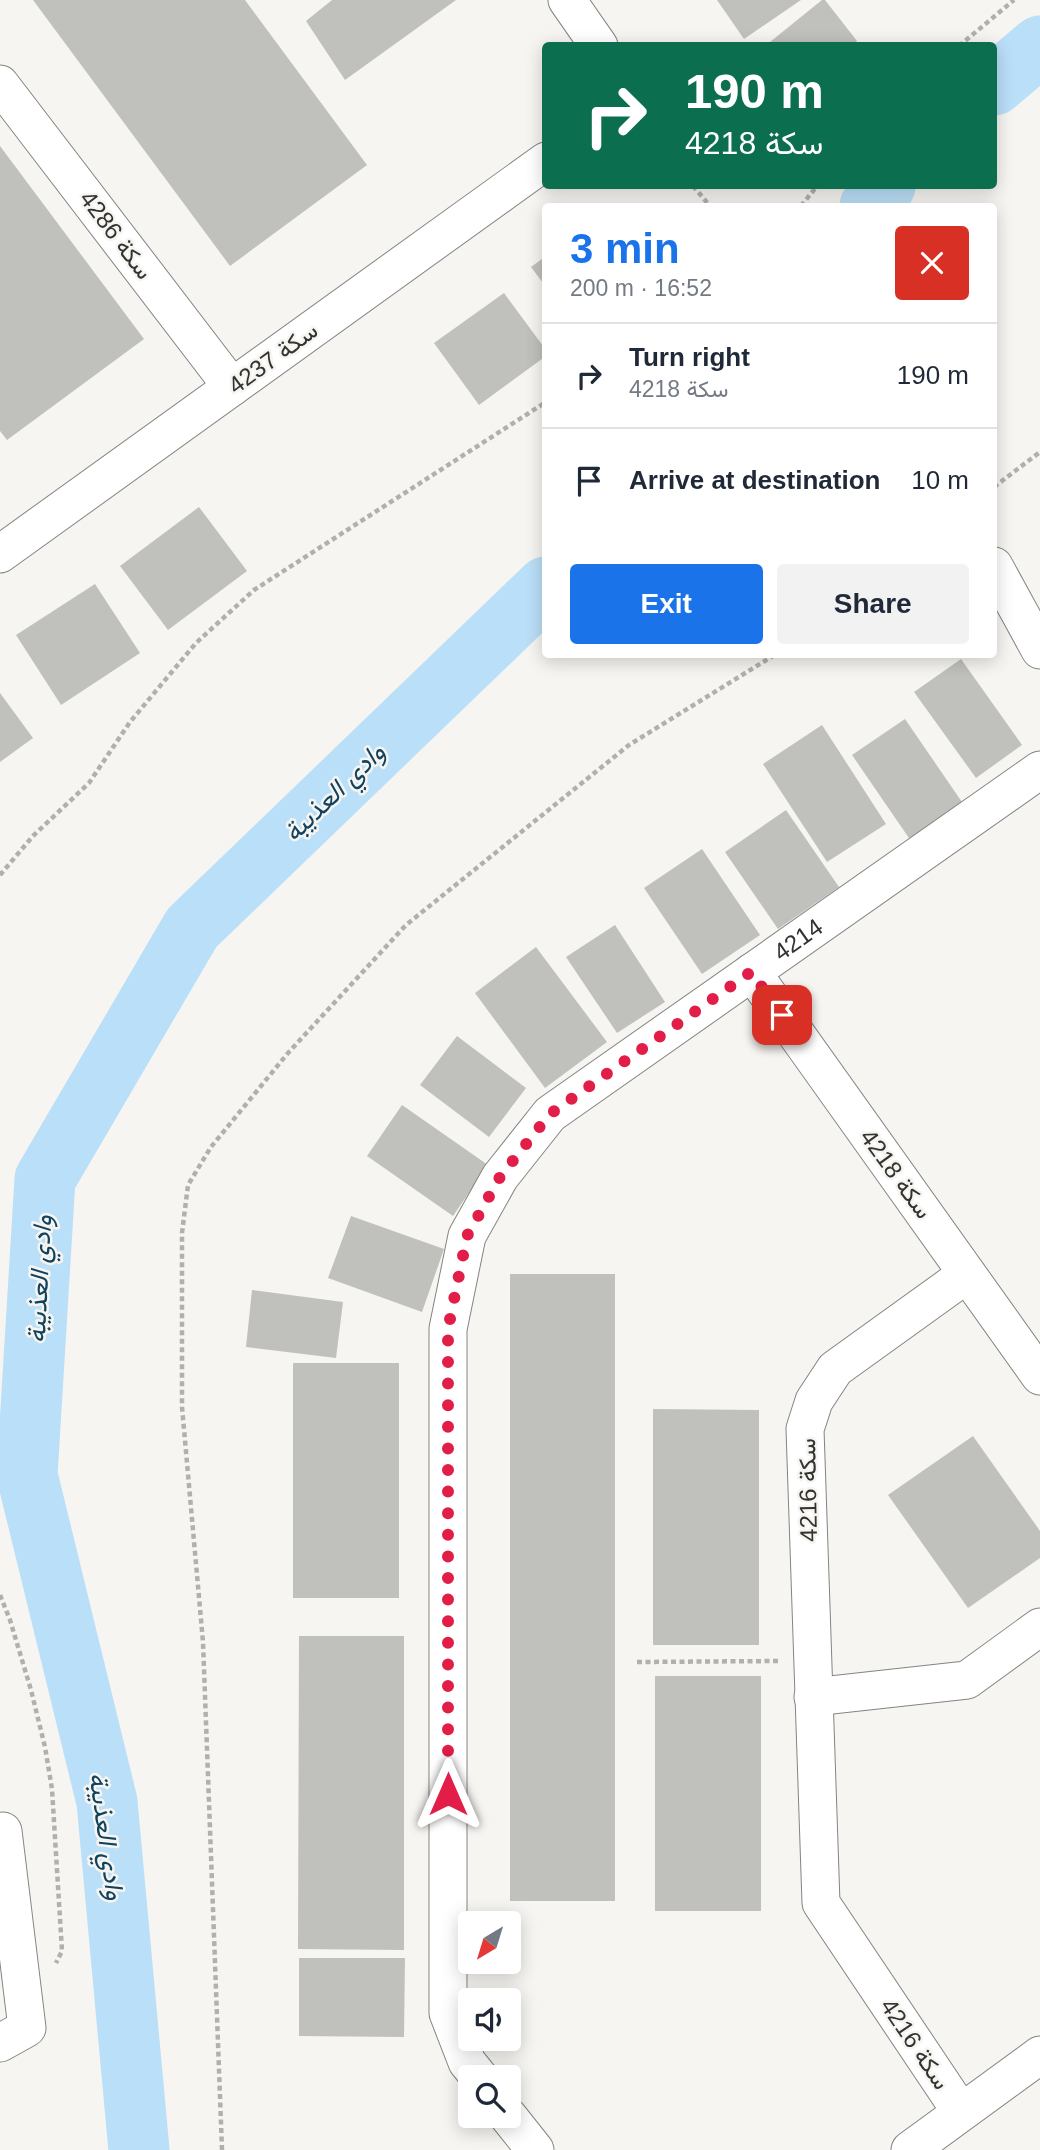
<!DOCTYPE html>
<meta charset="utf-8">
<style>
:root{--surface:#fff;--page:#f2f2f3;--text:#1f2937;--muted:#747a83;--line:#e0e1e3;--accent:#1a73e8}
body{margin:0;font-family:Arial,Vazirmatn,sans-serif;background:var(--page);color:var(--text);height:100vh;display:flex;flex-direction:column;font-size:26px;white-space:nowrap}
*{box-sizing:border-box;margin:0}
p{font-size:23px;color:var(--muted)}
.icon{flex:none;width:38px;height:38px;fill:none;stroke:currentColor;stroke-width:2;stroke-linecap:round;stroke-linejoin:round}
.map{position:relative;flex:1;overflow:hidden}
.details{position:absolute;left:542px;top:203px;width:455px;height:455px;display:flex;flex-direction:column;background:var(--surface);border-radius:7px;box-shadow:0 4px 18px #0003}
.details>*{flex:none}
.banner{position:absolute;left:542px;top:42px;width:455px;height:147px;border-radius:7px;box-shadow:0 4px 18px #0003;background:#0b6e4f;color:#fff;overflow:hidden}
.needle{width:46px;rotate:218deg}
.controls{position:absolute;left:458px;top:1911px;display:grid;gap:14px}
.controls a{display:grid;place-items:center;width:63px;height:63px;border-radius:7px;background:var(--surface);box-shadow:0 4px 18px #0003;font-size:35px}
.pin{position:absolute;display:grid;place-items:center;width:60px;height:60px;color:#fff;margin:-30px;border-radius:14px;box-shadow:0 4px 10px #0006}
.me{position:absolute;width:77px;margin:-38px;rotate:0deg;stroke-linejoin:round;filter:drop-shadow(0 0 5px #0008)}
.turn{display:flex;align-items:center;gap:24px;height:147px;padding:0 28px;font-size:32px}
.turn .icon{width:91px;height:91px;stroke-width:2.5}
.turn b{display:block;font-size:49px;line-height:60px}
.round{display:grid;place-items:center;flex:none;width:74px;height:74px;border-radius:7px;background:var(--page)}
.summary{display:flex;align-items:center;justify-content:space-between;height:119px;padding:0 28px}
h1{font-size:42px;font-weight:800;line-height:52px;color:var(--accent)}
.primary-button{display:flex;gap:14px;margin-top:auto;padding:14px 28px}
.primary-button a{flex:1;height:80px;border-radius:7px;background:var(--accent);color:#fff;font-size:28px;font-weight:800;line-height:80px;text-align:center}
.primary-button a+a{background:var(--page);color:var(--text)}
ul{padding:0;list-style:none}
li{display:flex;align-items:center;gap:21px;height:105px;padding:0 28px;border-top:2px solid var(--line)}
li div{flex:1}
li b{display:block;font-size:26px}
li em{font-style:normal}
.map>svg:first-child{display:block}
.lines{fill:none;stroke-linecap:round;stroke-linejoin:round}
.river{stroke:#badff8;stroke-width:61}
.building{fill:#c0c0bc}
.minor-casing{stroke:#848480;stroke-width:39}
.path{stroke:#b1b0ad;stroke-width:4.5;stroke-dasharray:5 3.5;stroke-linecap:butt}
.minor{stroke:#fff;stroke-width:37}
.route{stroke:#e11d48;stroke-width:12;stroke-dasharray:0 21.6}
.labels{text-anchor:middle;stroke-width:5;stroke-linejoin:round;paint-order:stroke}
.street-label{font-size:24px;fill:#333331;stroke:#f6f5f1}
.water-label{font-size:26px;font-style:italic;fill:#11425e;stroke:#f6f5f1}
</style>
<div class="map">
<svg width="1040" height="2150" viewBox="0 0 1040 2150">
<rect width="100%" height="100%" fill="#f6f5f1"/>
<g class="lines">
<!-- river -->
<path class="river" d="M 994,85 L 1040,46
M 870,206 L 885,186
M 139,2150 L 107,1802 L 27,1475 L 45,1179 L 192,928 L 546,587"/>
</g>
<!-- building -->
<path class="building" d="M 33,0 L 245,0 L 367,165 L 230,266 Z
M 332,0 L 456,0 L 345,80 L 306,21 Z
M 717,0 L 801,0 L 744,39 Z
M 822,0 L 825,0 L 857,41 L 851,46 L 765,46 Z
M 0,146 L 144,339 L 7,440 L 0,431 Z
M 546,256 L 546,287 L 531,267 Z
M 504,293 L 546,350 L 546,356 L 479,405 L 434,343 Z
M 199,507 L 247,571 L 168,630 L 120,566 Z
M 95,584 L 140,653 L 61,705 L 16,635 Z
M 961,659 L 1022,745 L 976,778 L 914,692 Z
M 0,693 L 33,738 L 0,762 Z
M 905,719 L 964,805 L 911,841 L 852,755 Z
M 822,725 L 886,824 L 827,862 L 763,764 Z
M 786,810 L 839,887 L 778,929 L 725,852 Z
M 702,849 L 760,935 L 702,974 L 644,888 Z
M 615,925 L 665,1002 L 617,1033 L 566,957 Z
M 536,947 L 607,1042 L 545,1088 L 475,993 Z
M 457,1036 L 526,1088 L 489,1137 L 420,1085 Z
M 402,1105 L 488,1165 L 453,1216 L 367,1156 Z
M 351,1216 L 444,1249 L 422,1312 L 328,1278 Z
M 510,1274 L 615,1274 L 615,1901 L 510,1901 Z
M 252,1290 L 343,1302 L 336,1358 L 246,1347 Z
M 293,1363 L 399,1363 L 399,1598 L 293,1598 Z
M 653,1409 L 759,1410 L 759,1645 L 653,1645 Z
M 973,1436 L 1040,1531 L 1040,1558 L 968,1608 L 888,1495 Z
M 299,1636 L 404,1636 L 404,1950 L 298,1949 Z
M 655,1676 L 761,1676 L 761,1911 L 655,1911 Z
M 299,1958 L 405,1958 L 404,2037 L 299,2036 Z"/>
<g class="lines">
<defs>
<g id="minor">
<path d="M 567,0 L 599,46"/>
<path d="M 0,84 L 232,387"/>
<path d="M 0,554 L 546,161"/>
<path d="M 994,566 L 1040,650"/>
<path d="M 752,972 L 1040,1376"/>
<path d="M 813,1697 L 967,1680 L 1040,1627"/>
<path d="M 0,2043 L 27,2028 L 3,1831"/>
<path id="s1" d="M 479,2077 L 467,2062 L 448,2013 L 448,1329 L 467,1236 L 500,1177 L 550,1114 L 1040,770"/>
<path d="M 961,2112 L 821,1903 L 805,1429 L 814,1401 L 835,1369 L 967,1274"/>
<path d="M 508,2116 L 535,2150"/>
<path d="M 910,2150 L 1040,2055"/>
</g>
</defs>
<!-- minor casing -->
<use href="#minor" class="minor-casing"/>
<!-- path -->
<path class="path" d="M 959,46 L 1014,0
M 693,186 L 710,206
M 801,206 L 817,186
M 994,487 L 1040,452
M 0,875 L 33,836 L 89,783 L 130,722 L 196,643 L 254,590 L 546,402
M 0,1595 L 10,1620 L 31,1690 L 45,1747 L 52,1789 L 62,1951 L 56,1963
M 637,1662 L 780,1661
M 222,2150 L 203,1642 L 182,1407 L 182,1233 L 188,1185 L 211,1147 L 288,1053 L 406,925 L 629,745 L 776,654"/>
<!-- minor -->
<use href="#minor" class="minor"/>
</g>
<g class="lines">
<!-- route -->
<path class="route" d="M 448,1794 L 448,1329 L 467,1236 L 500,1177 L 550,1114 L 751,972 L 782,1015"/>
</g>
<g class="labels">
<!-- street labels -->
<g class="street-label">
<text transform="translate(116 235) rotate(53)" y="8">سكة 4286</text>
<text transform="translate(273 358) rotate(-36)" y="8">سكة 4237</text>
<text dy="8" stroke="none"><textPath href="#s1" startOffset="1302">4214</textPath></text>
<text transform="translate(896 1174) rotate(54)" y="8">سكة 4218</text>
<text transform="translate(808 1490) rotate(-91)" y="8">سكة 4216</text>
<text transform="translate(915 2044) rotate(56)" y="8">سكة 4216</text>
</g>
<!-- water labels -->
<g class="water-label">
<text transform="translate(334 792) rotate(-44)" y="9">وادي العذيبة</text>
<text transform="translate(39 1279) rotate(-87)" y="9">وادي العذيبة</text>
<text transform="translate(107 1836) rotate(82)" y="9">وادي العذيبة</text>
</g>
</g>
</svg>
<div class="controls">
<a><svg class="needle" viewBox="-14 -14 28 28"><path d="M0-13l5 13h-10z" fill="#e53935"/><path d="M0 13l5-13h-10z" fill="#747a83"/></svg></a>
<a><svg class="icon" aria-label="sound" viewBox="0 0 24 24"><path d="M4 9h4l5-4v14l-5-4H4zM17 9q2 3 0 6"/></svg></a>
<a><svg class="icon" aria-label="search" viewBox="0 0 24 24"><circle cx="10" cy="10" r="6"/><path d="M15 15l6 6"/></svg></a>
</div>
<div class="pin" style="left:782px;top:1015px;background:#d93025"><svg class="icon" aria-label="arrive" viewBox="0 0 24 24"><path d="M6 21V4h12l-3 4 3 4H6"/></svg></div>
<svg class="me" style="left:448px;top:1794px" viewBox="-20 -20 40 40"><path d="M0-17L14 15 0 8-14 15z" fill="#e11d48" stroke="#fff" stroke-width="4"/></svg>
<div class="banner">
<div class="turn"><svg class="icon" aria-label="right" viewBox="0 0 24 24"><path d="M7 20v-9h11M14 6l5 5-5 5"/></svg><div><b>190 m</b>سكة 4218</div></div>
</div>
<section class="details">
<div class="summary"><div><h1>3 min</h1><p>200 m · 16:52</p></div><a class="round" style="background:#d93025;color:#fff"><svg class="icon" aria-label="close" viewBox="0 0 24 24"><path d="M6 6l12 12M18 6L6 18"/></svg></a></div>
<ul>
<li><svg class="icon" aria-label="right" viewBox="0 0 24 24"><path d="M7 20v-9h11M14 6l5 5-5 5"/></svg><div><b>Turn right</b><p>سكة 4218</p></div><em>190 m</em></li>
<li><svg class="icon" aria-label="arrive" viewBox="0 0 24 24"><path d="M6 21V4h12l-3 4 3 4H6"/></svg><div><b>Arrive at destination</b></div><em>10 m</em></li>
</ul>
<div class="primary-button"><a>Exit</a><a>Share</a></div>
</section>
</div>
